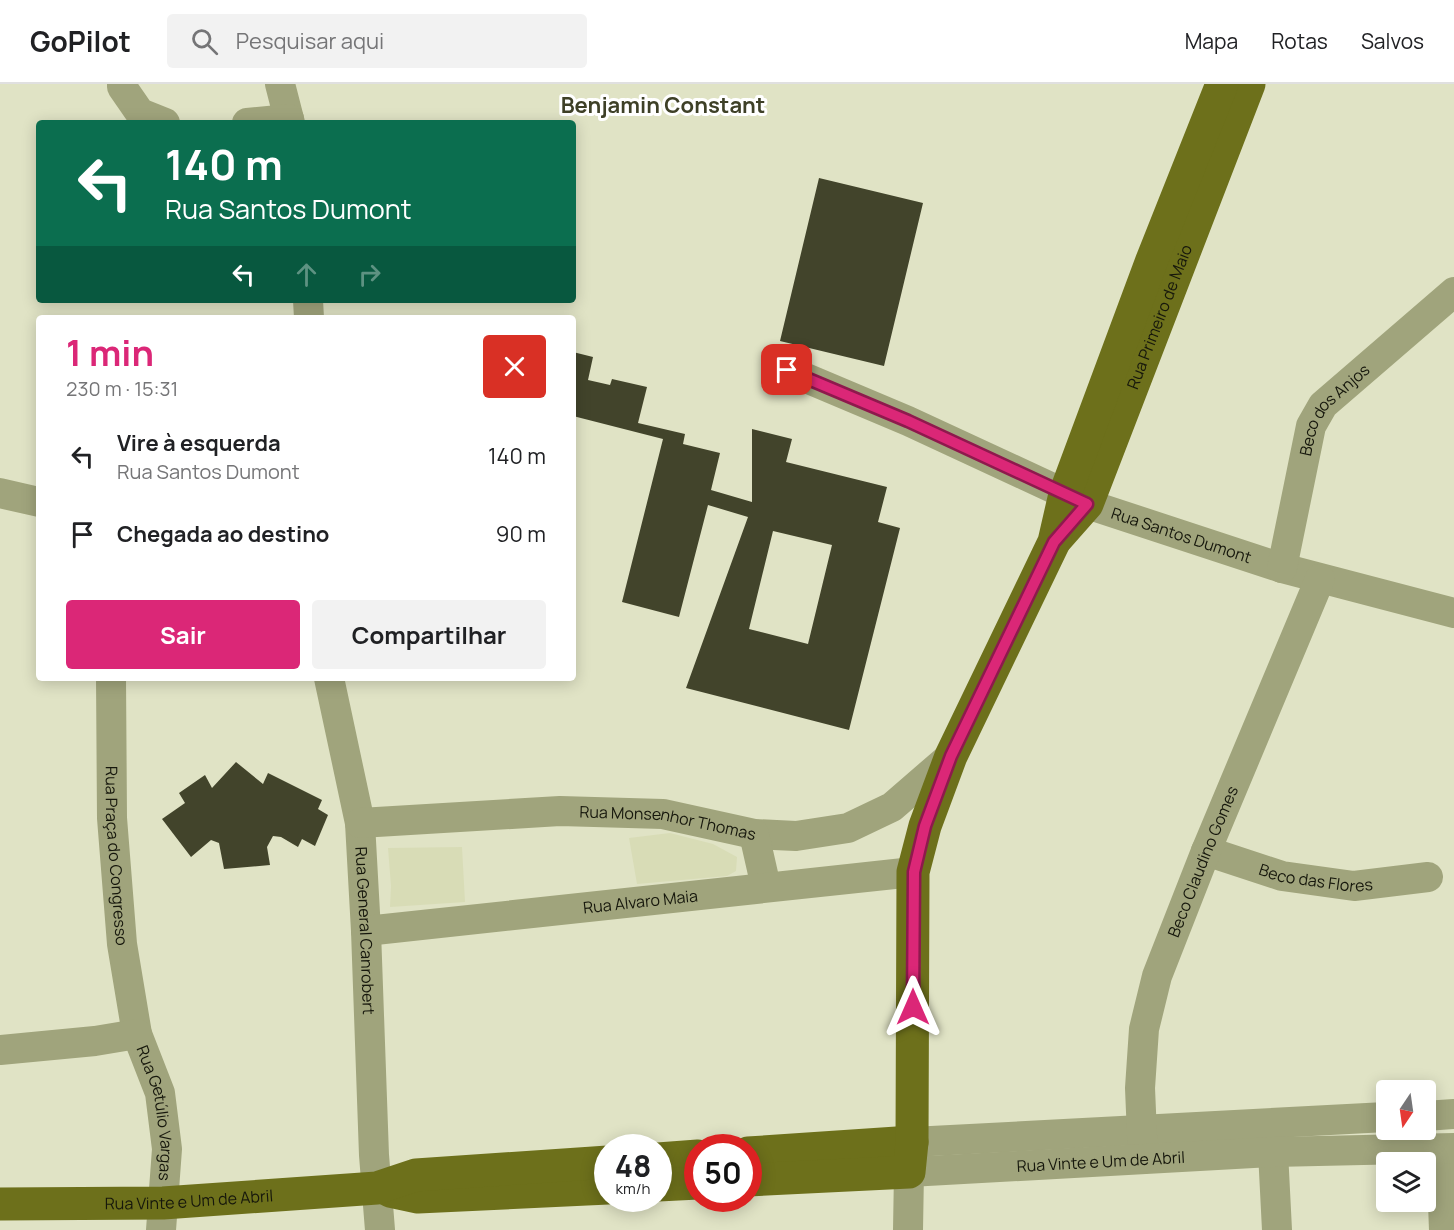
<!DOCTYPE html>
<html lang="pt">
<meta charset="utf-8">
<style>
:root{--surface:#fff;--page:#f2f2f2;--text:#202124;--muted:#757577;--line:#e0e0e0;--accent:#db2777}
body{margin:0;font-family:Manrope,sans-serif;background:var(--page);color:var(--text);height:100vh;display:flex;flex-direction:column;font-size:22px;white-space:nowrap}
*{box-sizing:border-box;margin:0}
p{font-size:20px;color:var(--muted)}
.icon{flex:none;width:33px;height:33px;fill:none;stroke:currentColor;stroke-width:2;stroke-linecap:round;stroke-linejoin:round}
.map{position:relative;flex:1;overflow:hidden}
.sheet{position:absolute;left:36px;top:231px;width:540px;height:366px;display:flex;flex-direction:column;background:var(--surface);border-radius:6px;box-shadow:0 3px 15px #0003}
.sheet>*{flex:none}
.guide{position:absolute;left:36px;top:36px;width:540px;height:183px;border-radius:6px;box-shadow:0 3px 15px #0003;background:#0b6e4f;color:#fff;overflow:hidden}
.needle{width:39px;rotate:193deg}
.controls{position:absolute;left:1376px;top:996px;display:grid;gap:12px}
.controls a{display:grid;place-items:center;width:60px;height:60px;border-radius:6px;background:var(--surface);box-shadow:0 3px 15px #0003;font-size:30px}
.speed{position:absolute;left:594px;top:1050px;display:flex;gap:12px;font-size:30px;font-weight:700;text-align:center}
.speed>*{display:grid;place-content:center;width:78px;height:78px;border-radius:50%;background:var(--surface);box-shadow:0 3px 15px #0003;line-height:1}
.speed small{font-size:15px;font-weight:400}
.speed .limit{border:9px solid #d22;background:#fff;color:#111}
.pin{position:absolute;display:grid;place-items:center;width:51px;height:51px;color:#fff;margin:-26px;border-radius:12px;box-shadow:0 3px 9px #0006}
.me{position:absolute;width:66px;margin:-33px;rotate:0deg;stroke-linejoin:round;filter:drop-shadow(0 0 4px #0008)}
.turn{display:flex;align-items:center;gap:21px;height:126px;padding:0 30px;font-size:27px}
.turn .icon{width:78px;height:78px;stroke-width:2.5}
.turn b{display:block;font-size:42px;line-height:51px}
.lanes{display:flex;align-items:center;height:57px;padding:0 30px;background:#0003;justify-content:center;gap:30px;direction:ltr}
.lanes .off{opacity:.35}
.round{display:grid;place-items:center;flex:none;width:63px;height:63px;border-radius:6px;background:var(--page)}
.overview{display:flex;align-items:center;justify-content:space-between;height:102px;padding:0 30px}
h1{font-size:36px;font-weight:700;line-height:45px;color:var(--accent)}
.button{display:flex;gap:12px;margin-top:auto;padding:12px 30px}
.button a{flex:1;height:69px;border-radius:6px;background:var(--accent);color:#fff;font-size:24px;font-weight:700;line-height:69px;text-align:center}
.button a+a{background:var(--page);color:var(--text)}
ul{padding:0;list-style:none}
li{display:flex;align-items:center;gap:18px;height:78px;padding:0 30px}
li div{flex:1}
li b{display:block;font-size:22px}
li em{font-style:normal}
header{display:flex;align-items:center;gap:36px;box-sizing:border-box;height:84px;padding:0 30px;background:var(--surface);border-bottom:2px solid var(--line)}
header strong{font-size:28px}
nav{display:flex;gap:33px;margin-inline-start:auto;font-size:21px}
.search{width:420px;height:54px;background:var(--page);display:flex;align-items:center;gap:15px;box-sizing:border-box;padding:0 21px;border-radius:6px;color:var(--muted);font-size:22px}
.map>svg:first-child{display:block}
.built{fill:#d8dcb6}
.building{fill:#42442b;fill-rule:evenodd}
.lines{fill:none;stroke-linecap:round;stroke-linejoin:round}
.minor{stroke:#a0a47c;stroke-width:30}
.major{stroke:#6d701b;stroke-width:33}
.route-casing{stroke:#8e194d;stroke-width:15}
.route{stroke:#db2777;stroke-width:10}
.labels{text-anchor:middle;stroke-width:6;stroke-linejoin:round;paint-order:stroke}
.street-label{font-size:16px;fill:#16170c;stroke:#fff}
.district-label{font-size:22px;font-weight:bold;fill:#3e4027;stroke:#fff}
</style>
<header>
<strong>GoPilot</strong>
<div class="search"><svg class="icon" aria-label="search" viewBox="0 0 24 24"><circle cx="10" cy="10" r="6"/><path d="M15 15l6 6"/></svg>Pesquisar aqui</div>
<nav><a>Mapa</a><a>Rotas</a><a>Salvos</a></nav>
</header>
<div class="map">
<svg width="1454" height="1146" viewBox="0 0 1454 1146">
<rect width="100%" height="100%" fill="#e0e3c5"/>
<!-- built -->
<path class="built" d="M 670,749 L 713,760 L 737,773 L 736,787 L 727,792 L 637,800 L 629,754 Z
M 462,763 L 465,818 L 390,823 L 391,802 L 388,764 Z"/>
<!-- building -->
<path class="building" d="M 819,94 L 923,119 L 884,282 L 780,257 Z
M 573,268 L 593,273 L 588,296 L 610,301 L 612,295 L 647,303 L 638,339 L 685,350 L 683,360 L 720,369 L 711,406 L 752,418 L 752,345 L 792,355 L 786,378 L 887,403 L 878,438 L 900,444 L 849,646 L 686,604 L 748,433 L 708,421 L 679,533 L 622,518 L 663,355 L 573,332 ZM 773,447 L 832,461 L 808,560 L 749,545 Z
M 236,678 L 263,700 L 268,689 L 322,716 L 318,725 L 328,731 L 315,762 L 302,755 L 298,763 L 281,753 L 273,752 L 267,763 L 270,781 L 224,785 L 219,759 L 211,756 L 191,773 L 162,735 L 185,719 L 179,709 L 205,691 L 212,704 Z"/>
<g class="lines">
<!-- minor -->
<g class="minor">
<path d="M 122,0 L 122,3 L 140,29 L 165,39"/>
<path d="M 280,0 L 290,39"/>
<path d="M 247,39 L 289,35"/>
<path d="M 308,216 L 309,234"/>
<path id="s1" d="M 787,286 L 908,337 L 1087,420 L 1282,484 L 1454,529"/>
<path d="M 0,409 L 39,418"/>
<path id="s2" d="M 1282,484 L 1311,342 L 1323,321 L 1454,208"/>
<path id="s3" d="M 111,594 L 112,734 L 122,860 L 137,950 L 160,1009 L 167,1065 L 161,1146"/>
<path id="s4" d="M 329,594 L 360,739 L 366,847 L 374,1071 L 380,1146"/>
<path id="s5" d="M 360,739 L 560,727 L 663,730 L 754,750 L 796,752 L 848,744 L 892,723 L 951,672"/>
<path d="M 754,750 L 766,803"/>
<path id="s6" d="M 1206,767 L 1282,792 L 1354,802 L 1428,793"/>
<path id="s7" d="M 366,847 L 913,788"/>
<path d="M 0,966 L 95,957 L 137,950"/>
<path d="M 1425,1032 L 1454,1030"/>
<path d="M 1272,1048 L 1277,1146"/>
<path d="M 912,1058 L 1386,1033"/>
<path d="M 1441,1065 L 1444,1146"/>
<path id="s8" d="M 1143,1075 L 1140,1004 L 1144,945 L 1157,892 L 1206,767 L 1320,495"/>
<path id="s9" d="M 908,1146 L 909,1088 L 1273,1068 L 1454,1064"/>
</g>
<!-- major -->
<g class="major">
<path id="s10" d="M 1057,454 L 1087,420 L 1249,0"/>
<path d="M 748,1069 L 912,1058"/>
<path d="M 658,1075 L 698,1072"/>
<path d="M 748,1096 L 909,1088 L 912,1058 L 913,788 L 925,742 L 951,672 L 1054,458 L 1065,410 L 1152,176 L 1222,0"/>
<path d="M 658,1101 L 698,1099"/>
<path d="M 390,1107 L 418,1113 L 608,1104"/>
<path id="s11" d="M 0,1120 L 163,1119 L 377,1104 L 416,1091 L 608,1078"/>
</g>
</g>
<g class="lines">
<defs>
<path id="route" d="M 787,286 L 908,337 L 1087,420 L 1054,458 L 951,672 L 925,742 L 914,788 L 913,923"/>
</defs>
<!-- route casing -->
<use href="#route" class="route-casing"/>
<!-- route -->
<use href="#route" class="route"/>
</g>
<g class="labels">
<!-- street labels -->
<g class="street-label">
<text dy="6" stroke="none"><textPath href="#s10" startOffset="246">Rua Primeiro de Maio</textPath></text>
<text dy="6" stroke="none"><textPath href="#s2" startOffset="171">Beco dos Anjos</textPath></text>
<text dy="6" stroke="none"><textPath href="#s1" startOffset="428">Rua Santos Dumont</textPath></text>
<text dy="6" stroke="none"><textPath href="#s5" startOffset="309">Rua Monsenhor Thomas</textPath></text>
<text dy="6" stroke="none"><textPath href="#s3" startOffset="178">Rua Praça do Congresso</textPath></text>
<text dy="6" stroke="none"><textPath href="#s8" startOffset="308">Beco Claudino Gomes</textPath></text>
<text dy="6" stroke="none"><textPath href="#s6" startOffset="114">Beco das Flores</textPath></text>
<text dy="6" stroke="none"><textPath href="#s7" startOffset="276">Rua Alvaro Maia</textPath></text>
<text dy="6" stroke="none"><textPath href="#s4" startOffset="256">Rua General Canrobert</textPath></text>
<text dy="6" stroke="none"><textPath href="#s3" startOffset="440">Rua Getúlio Vargas</textPath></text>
<text dy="6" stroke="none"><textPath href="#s9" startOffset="250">Rua Vinte e Um de Abril</textPath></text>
<text dy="6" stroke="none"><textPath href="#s11" startOffset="189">Rua Vinte e Um de Abril</textPath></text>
</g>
<!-- district labels -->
<g class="district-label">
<text x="663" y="29">Benjamin Constant</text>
</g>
</g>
</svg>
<div class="controls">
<a><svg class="needle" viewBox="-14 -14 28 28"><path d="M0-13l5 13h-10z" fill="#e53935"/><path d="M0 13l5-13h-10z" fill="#757577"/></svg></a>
<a><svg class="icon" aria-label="layers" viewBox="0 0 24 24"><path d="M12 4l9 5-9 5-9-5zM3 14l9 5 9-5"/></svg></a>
</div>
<div class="speed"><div>48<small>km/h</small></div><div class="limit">50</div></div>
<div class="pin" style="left:787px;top:286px;background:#d93025"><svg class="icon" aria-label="arrive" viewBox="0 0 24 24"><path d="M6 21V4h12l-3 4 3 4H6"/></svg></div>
<svg class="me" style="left:913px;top:923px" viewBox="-20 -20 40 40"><path d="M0-17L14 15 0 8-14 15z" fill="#db2777" stroke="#fff" stroke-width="4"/></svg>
<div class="guide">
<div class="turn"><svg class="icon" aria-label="left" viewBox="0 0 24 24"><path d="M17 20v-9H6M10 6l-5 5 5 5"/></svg><div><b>140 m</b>Rua Santos Dumont</div></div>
<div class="lanes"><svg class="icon" aria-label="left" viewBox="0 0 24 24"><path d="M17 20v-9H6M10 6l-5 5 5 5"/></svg><svg class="icon off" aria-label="ahead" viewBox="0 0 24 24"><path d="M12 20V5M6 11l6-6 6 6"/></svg><svg class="icon off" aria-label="right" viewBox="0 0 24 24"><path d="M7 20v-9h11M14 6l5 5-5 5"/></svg></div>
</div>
<section class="sheet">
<div class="overview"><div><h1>1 min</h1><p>230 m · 15:31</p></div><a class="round" style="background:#d93025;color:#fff"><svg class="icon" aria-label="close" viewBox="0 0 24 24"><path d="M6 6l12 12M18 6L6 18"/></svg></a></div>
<ul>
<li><svg class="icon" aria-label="left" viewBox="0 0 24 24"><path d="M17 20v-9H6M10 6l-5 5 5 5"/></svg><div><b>Vire à esquerda</b><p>Rua Santos Dumont</p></div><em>140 m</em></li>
<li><svg class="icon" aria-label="arrive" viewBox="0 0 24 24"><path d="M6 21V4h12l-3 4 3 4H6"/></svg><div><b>Chegada ao destino</b></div><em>90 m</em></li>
</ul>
<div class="button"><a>Sair</a><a>Compartilhar</a></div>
</section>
</div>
